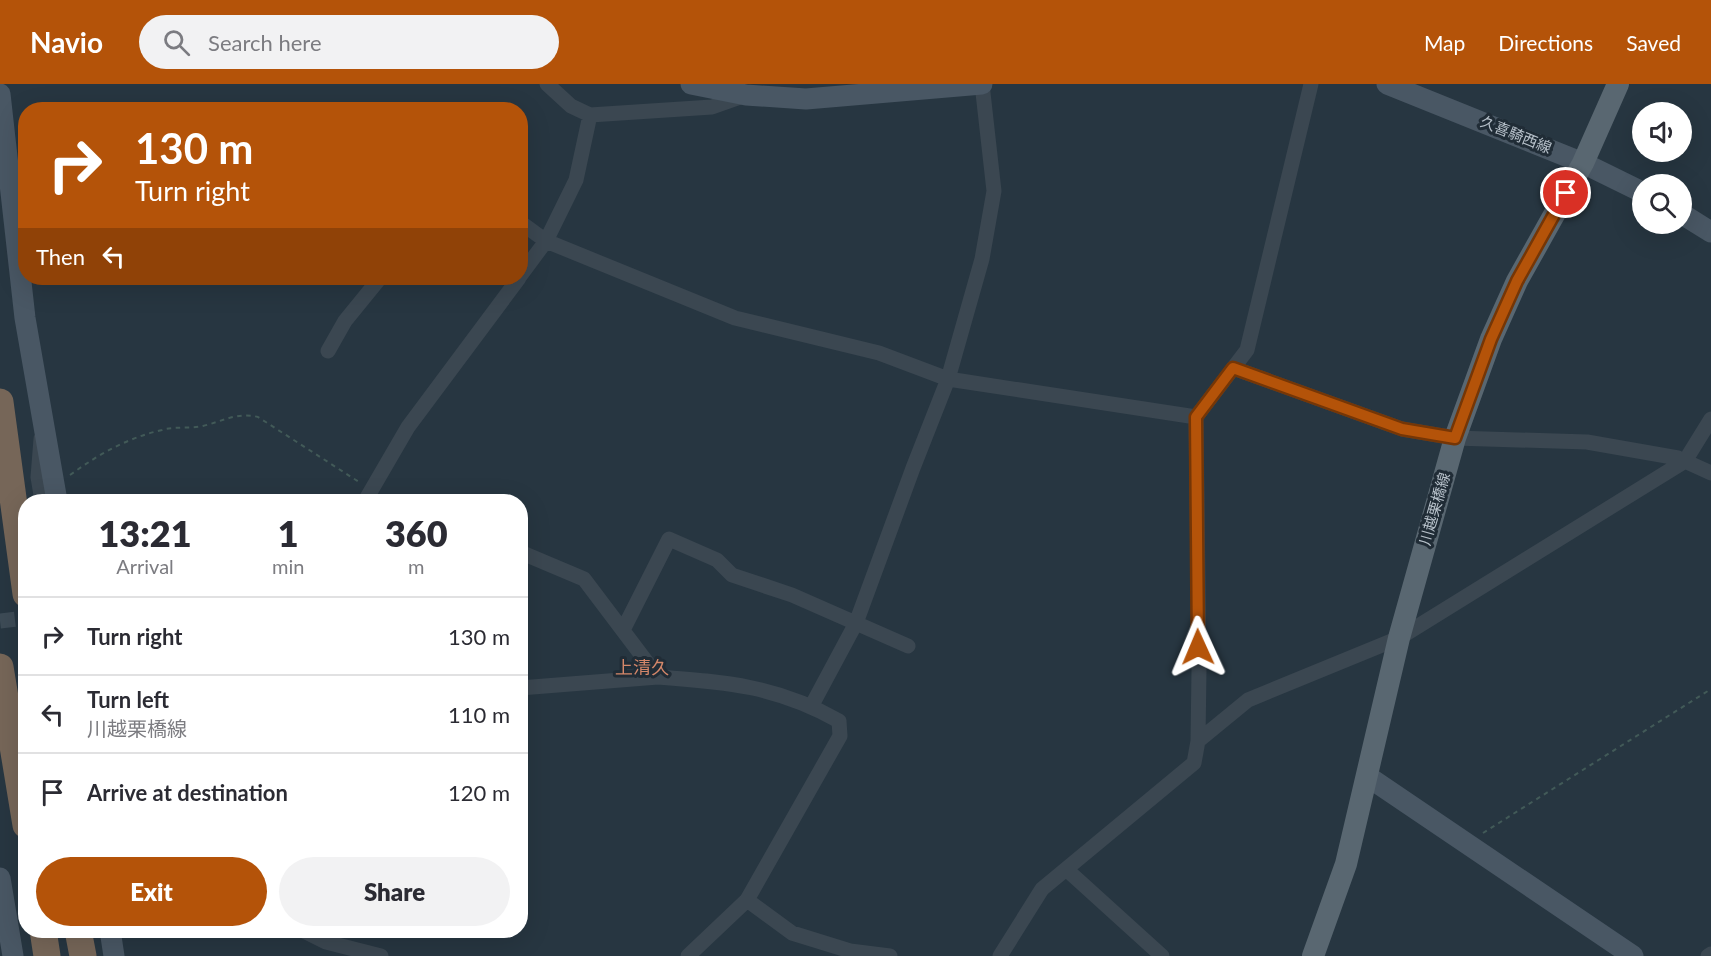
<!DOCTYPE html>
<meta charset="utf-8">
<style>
:root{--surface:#fff;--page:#f2f2f3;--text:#2b2b33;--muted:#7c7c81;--line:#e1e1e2;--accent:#b45309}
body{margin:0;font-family:Lato,"Noto Sans JP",sans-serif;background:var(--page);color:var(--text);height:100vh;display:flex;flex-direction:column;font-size:22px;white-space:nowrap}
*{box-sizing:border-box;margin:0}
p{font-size:20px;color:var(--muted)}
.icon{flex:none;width:33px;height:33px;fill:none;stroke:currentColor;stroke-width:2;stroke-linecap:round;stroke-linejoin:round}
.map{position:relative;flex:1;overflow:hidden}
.panel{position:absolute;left:18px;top:410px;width:510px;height:444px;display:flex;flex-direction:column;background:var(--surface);border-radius:24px;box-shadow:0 6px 24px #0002}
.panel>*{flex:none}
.guide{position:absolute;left:18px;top:18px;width:510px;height:183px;border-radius:24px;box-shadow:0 6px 24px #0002;background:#b45309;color:#fff;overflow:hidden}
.tools{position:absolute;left:1632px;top:18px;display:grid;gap:12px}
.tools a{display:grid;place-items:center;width:60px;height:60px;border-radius:50%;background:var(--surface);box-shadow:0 6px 24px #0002;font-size:30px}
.pin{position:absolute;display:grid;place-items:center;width:51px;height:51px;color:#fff;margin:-26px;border:3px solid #fff;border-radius:50%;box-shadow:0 2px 6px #0007}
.me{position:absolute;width:66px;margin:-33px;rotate:359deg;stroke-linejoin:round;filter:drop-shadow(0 0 4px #0008)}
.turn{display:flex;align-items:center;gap:21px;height:126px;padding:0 18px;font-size:27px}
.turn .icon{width:78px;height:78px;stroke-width:2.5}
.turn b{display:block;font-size:42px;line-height:51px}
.then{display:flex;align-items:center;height:57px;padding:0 18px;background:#0003;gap:12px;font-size:22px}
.eta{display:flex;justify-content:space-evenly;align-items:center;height:102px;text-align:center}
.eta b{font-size:36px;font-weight:800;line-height:42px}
.action{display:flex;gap:12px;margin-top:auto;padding:12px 18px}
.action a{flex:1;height:69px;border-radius:36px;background:var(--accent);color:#fff;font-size:24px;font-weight:800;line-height:69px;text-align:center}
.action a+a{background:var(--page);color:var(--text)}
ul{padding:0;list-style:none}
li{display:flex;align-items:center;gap:18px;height:78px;padding:0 18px;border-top:2px solid var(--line)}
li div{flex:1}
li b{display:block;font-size:22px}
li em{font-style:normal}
header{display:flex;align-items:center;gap:36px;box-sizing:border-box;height:84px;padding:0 30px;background:var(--accent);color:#fff}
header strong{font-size:28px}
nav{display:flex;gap:33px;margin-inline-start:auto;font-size:21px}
.search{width:420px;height:54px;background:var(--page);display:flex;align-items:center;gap:15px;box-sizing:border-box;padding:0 21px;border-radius:33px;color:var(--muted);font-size:22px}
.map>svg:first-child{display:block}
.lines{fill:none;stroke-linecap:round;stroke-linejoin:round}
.street-tunnel{stroke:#3d4b56;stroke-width:15;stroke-dasharray:15 8;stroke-linecap:butt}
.path{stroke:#425a58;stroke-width:2;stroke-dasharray:4.5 4.5;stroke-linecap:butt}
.street{stroke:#3b4751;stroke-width:15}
.secondary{stroke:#495764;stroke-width:21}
.primary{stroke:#596771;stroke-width:22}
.highway{stroke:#766658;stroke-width:27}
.route-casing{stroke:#753606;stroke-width:15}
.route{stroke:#b45309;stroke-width:10}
.labels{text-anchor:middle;stroke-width:6;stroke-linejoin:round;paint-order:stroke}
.street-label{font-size:15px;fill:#b8c2cb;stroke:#202c36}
.quarter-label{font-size:18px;fill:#d4876a;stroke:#202c36}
</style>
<header>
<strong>Navio</strong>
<div class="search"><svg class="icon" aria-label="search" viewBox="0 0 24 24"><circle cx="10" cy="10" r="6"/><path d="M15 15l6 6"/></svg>Search here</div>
<nav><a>Map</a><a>Directions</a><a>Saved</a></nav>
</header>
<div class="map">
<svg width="1711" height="872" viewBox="0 0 1711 872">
<rect width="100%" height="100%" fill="#273641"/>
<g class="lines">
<!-- street-tunnel -->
<path class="street-tunnel" d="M 0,537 L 26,534"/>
<!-- path -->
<path class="path" d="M 70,391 C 99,370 127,354 162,346 C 175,342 190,345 203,342 C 223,337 237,328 258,333 L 359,398
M 1483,749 L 1711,605"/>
<!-- street -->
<path class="street" d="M 547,0 L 571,22 L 590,31 L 712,23 L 746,11
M 520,138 L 546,157 L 735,234 L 879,269 L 948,295 L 1196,333
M 520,192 L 546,157 L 576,96 L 590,31
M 328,267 L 345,237 L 380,194
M 1233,284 L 1402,345 L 1455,354 L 1587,358 L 1678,374 L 1711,389
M 41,355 L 38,393 L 42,417
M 365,417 L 408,343 L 519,194
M 520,468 L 584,495 L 658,593 C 726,598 778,602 839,637 L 840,652 L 747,816 L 688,872
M 623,546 L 669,455 L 717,476 L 732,491 L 792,511 L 908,562
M 520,604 L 658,593
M 812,621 L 856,539 L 913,384 L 948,295 L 982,175 L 994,107 L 982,0
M 1198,657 L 1248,616 L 1399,554 L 1685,377 L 1711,335
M 1066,785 L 1162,872
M 747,816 L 792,849 L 850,867 L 890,872
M 302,846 L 326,858 L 381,872
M 1000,872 L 1042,805 L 1194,679 L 1198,657 L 1199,586 L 1196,333 L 1247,266 L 1311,0
M 1708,872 L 1711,870"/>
<!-- secondary -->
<path class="secondary" d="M 691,0 L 746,11 L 806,15 L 982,0
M 1387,0 L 1583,79 L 1642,108
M 0,10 L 25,234 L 57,417
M 1682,130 L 1711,148
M 1367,692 L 1633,872
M 0,794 L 13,872
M 110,846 L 114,872"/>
<!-- primary -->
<path class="primary" d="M 1313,872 L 1346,780 L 1399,554 L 1455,354 L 1491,255 L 1517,197 L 1583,79 L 1618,0"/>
<!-- highway -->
<path class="highway" d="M 0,318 L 26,510
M 0,583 L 26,741
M 43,846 L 47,872
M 78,846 L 83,872"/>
</g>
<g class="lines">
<defs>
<path id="route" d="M 1198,563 L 1196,333 L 1233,284 L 1402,345 L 1455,354 L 1491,255 L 1517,197 L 1566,109"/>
</defs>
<!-- route casing -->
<use href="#route" class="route-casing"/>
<!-- route -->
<use href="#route" class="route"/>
</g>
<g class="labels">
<!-- street labels -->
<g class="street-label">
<text transform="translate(1516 51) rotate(22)" y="5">久喜騎西線</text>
<text transform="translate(1435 425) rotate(-74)" y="5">川越栗橋線</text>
</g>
<!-- quarter labels -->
<g class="quarter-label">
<text x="642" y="590">上清久</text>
</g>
</g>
</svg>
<div class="tools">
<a><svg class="icon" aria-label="sound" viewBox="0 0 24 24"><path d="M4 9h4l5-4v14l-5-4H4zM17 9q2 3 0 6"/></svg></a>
<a><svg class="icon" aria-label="search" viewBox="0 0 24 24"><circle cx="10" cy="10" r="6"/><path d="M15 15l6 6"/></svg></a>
</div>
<div class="pin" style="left:1566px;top:109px;background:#d93025"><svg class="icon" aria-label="arrive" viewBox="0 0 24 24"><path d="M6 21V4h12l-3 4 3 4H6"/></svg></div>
<svg class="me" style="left:1198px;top:563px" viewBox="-20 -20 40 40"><path d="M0-17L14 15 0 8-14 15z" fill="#b45309" stroke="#fff" stroke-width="4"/></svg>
<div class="guide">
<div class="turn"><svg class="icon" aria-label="right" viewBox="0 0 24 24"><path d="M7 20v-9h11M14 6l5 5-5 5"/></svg><div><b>130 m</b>Turn right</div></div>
<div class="then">Then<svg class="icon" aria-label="left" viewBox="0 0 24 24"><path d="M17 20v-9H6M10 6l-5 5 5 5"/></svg></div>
</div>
<section class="panel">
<div class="eta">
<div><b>13:21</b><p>Arrival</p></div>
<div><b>1</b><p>min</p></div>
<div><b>360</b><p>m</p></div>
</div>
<ul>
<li><svg class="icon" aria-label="right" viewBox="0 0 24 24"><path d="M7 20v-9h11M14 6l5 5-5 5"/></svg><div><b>Turn right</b></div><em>130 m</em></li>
<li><svg class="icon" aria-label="left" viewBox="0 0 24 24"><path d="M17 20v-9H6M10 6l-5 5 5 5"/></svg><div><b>Turn left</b><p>川越栗橋線</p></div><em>110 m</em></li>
<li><svg class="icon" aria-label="arrive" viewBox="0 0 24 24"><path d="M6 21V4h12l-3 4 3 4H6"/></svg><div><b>Arrive at destination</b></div><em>120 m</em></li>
</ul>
<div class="action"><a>Exit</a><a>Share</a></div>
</section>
</div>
